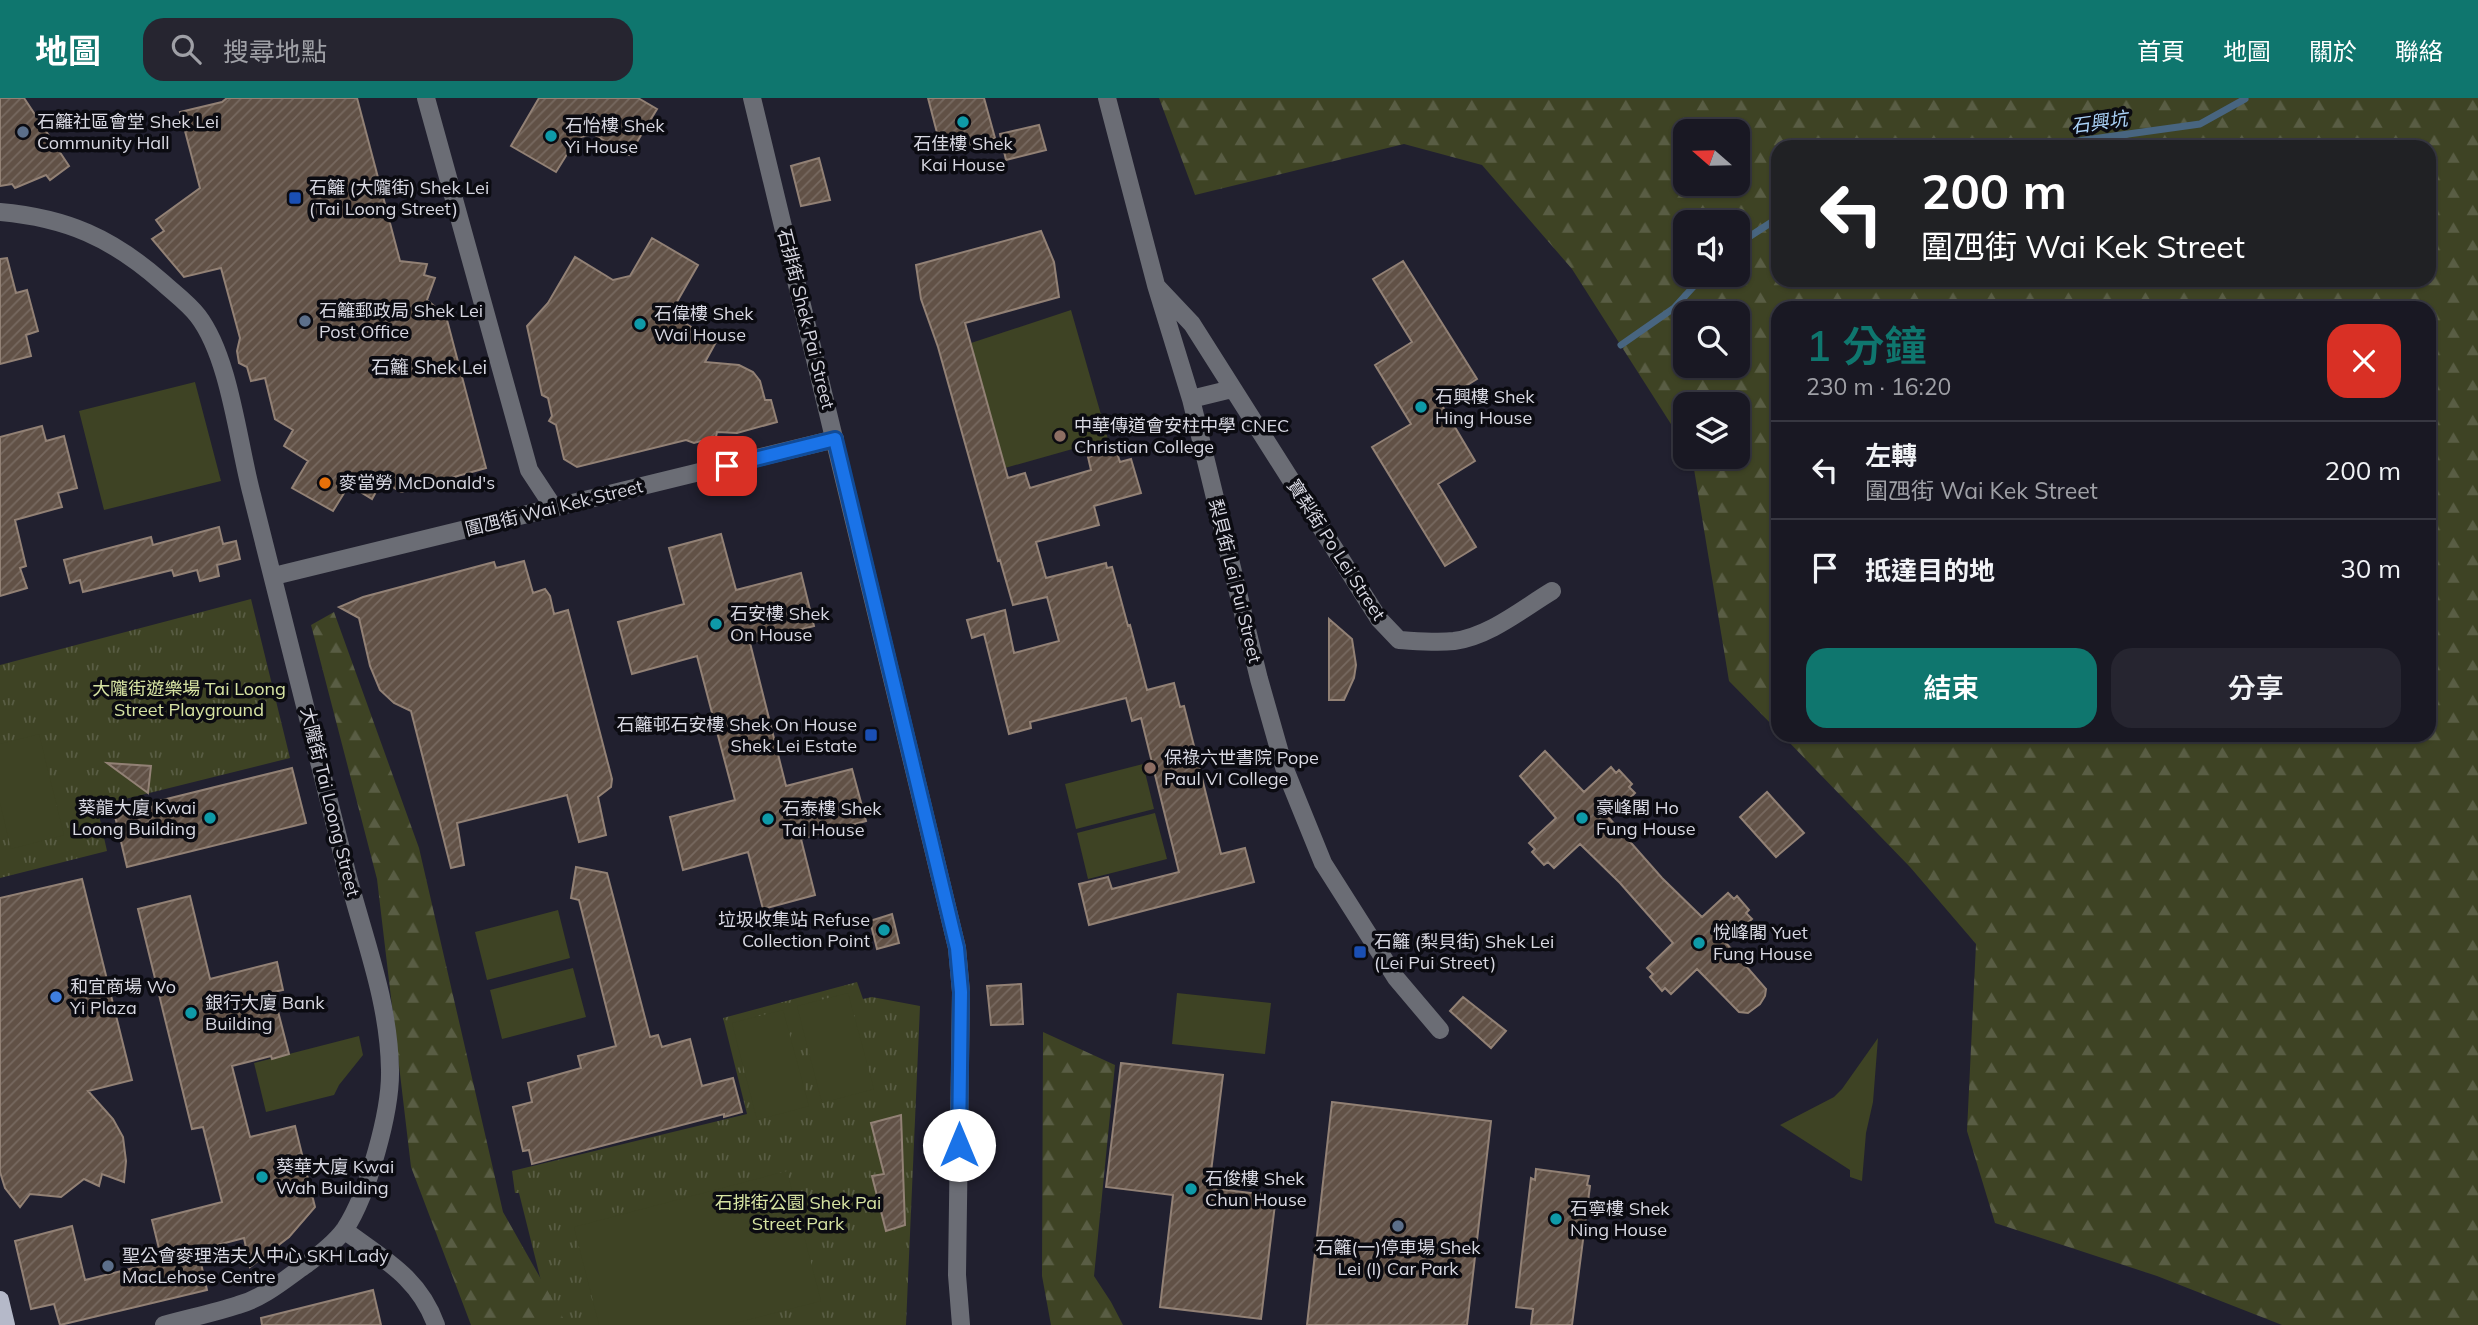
<!DOCTYPE html>
<html lang="zh-TW">
<meta charset="utf-8">
<style>
:root{--surface:#191823;--page:#262530;--text:#f1f3f6;--muted:#9fa0a6;--line:#373741;--accent:#0f766e}
body{margin:0;font-family:Mulish,"Noto Sans TC",sans-serif;background:var(--page);color:var(--text);height:100vh;display:flex;flex-direction:column;font-size:26px;white-space:nowrap}
*{box-sizing:border-box;margin:0}
p{font-size:23px;color:var(--muted)}
.icon{flex:none;width:38px;height:38px;fill:none;stroke:currentColor;stroke-width:2;stroke-linecap:round;stroke-linejoin:round}
.map{position:relative;flex:1;overflow:hidden}
.side{position:absolute;left:1771px;top:203px;width:665px;height:441px;display:flex;flex-direction:column;background:var(--surface);border-radius:21px;box-shadow:0 2px 5px #0004,0 0 0 2px var(--line)}
.side>*{flex:none}
.hud{position:absolute;left:1771px;top:42px;width:665px;height:147px;border-radius:21px;box-shadow:0 2px 5px #0004,0 0 0 2px var(--line);background:#202124;color:#fff;overflow:hidden}
.needle{width:46px;rotate:290deg}
.tools{position:absolute;left:1673px;top:21px;display:grid;gap:14px}
.tools a{display:grid;place-items:center;width:77px;height:77px;border-radius:14px;background:var(--surface);box-shadow:0 2px 5px #0004,0 0 0 2px var(--line);font-size:35px}
.pin{position:absolute;display:grid;place-items:center;width:60px;height:60px;color:#fff;margin:-30px;border-radius:14px;box-shadow:0 4px 10px #0006}
.me{position:absolute;width:77px;margin:-38px;rotate:0deg;stroke-linejoin:round;filter:drop-shadow(0 0 5px #0008)}
.turn{display:flex;align-items:center;gap:24px;height:147px;padding:0 35px;font-size:32px}
.turn .icon{width:91px;height:91px;stroke-width:2.5}
.turn b{display:block;font-size:49px;line-height:60px}
.round{display:grid;place-items:center;flex:none;width:74px;height:74px;border-radius:21px;background:var(--page)}
.overview{display:flex;align-items:center;justify-content:space-between;height:119px;padding:0 35px}
h1{font-size:42px;font-weight:600;line-height:52px;color:var(--accent)}
.cta{display:flex;gap:14px;margin-top:auto;padding:14px 35px}
.cta a{flex:1;height:80px;border-radius:21px;background:var(--accent);color:#fff;font-size:28px;font-weight:600;line-height:80px;text-align:center}
.cta a+a{background:var(--page);color:var(--text)}
ul{padding:0;list-style:none}
li{display:flex;align-items:center;gap:21px;height:98px;padding:0 35px;border-top:2px solid var(--line)}
li div{flex:1}
li b{display:block;font-size:26px}
li em{font-style:normal}
header{display:flex;align-items:center;gap:42px;box-sizing:border-box;height:98px;padding:0 35px;background:var(--accent);color:#fff}
header strong{font-size:33px}
nav{display:flex;gap:38px;margin-inline-start:auto;font-size:24px}
.search{width:490px;height:63px;background:var(--page);display:flex;align-items:center;gap:18px;box-sizing:border-box;padding:0 24px;border-radius:21px;color:var(--muted);font-size:26px}
.map>svg:first-child{display:block}
.grass{fill:url(#grass-tufts)}
.forest{fill:url(#forest-firs);fill-rule:evenodd}
.garden{fill:#3e4324}
.lines{fill:none;stroke-linecap:round;stroke-linejoin:round}
.stream{stroke:#486580;stroke-width:7}
.building{fill:url(#building-hatch);stroke:#928175;stroke-width:2}
.minor{stroke:#6b6d75;stroke-width:18}
.major{stroke:#b5b9c9;stroke-width:18}
.route-casing{stroke:#114b97;stroke-width:18}
.route{stroke:#1a73e8;stroke-width:12}
.culture-dot{fill:#0f9aa8;stroke:#0b0b11;stroke-width:2.5}
.service-dot{fill:#5c6f8a;stroke:#0b0b11;stroke-width:2.5}
.transit-dot{fill:#1a4fb4;stroke:#0b0b11;stroke-width:2.5}
.education-dot{fill:#8d6e63;stroke:#0b0b11;stroke-width:2.5}
.food-dot{fill:#e8710a;stroke:#0b0b11;stroke-width:2.5}
.shop-dot{fill:#3f7fe0;stroke:#0b0b11;stroke-width:2.5}
.labels{text-anchor:middle;stroke-width:7;stroke-linejoin:round;paint-order:stroke}
.poi-label{font-size:18px;fill:#d8d8e2;stroke:#0b0b11;text-anchor:start}
.street-label{font-size:18px;fill:#d8d8e2;stroke:#0b0b11}
.park-label{font-size:18px;fill:#d7e4a3;stroke:#0b0b11}
.water-label{font-size:19px;font-style:italic;fill:#abd3f9;stroke:#0b0b11}
.neighbourhood-label{font-size:19px;fill:#d8d8e2;stroke:#0b0b11}
</style>
<header>
<strong>地圖</strong>
<div class="search"><svg class="icon" aria-label="search" viewBox="0 0 24 24"><circle cx="10" cy="10" r="6"/><path d="M15 15l6 6"/></svg>搜尋地點</div>
<nav><a>首頁</a><a>地圖</a><a>關於</a><a>聯絡</a></nav>
</header>
<div class="map">
<svg width="2478" height="1227" viewBox="0 0 2478 1227">
<defs>
<pattern id="grass-tufts" width="24" height="20" patternUnits="userSpaceOnUse" patternTransform="scale(1.75)"><rect width="24" height="20" fill="#3e4324"/><path d="M3 7l-1-3M5 7V3M7 7l1-3M15 17l-1-3M17 17v-4M19 17l1-3" fill="none" stroke="#595d44"/></pattern>
<pattern id="forest-firs" width="22" height="20" patternUnits="userSpaceOnUse" patternTransform="scale(1.75)"><rect width="22" height="20" fill="#3e4324"/><path d="M5 1l3.5 6h-7zM16 11l3.5 6h-7z" fill="#595d44"/></pattern>
<pattern id="building-hatch" width="6" height="6" patternUnits="userSpaceOnUse" patternTransform="scale(1.75)"><rect width="6" height="6" fill="#615146"/><path d="M-1 1l2-2M0 6l6-6M5 7l2-2" fill="none" stroke="#776960"/></pattern>
</defs>
<rect width="100%" height="100%" fill="#21202f"/>
<!-- grass -->
<path class="grass" d="M 251,501 L 290,660 L 97,708 L 107,753 L 0,780 L 0,567 Z
M 857,884 L 863,901 L 872,899 L 920,908 L 906,1227 L 552,1227 L 519,1095 L 515,1095 L 512,1073 L 747,1016 L 723,920 Z"/>
<!-- forest -->
<path class="forest" d="M 1159,0 L 2478,0 L 2478,1227 L 2282,1227 L 2157,1178 L 1995,1125 L 1967,1033 L 1976,846 L 1910,769 L 1782,637 L 2429,637 L 2429,210 L 1778,210 L 1778,633 L 1729,583 L 1692,359 L 1738,359 L 1738,306 L 1685,306 L 1685,348 L 1572,171 L 1482,67 L 1404,46 L 1195,97 ZM 1685,33 L 1738,33 L 1738,86 L 1685,86 ZM 1778,49 L 2429,49 L 2429,182 L 1778,182 ZM 1685,124 L 1738,124 L 1738,177 L 1685,177 ZM 1685,215 L 1738,215 L 1738,268 L 1685,268 Z
M 334,514 L 419,750 L 503,1114 L 567,1227 L 471,1227 L 411,1069 L 377,781 L 311,527 Z
M 1043,934 L 1115,967 L 1094,1178 L 1111,1204 L 1123,1227 L 1051,1227 L 1042,1178 Z"/>
<!-- garden -->
<path class="garden" d="M 1071,212 L 1108,341 L 1005,370 L 971,245 Z
M 195,284 L 221,383 L 104,412 L 79,313 Z
M 39,636 L 64,737 L 11,751 L 0,705 L 0,646 Z
M 1143,666 L 1154,711 L 1076,731 L 1065,686 Z
M 1155,715 L 1167,761 L 1088,781 L 1077,735 Z
M 558,812 L 570,860 L 487,882 L 475,834 Z
M 573,870 L 586,919 L 502,941 L 490,892 Z
M 848,895 L 874,991 L 822,1005 L 797,908 Z
M 1177,895 L 1271,905 L 1265,956 L 1172,946 Z
M 783,912 L 809,1008 L 757,1022 L 732,925 Z
M 359,938 L 363,957 L 339,987 L 334,997 L 266,1014 L 254,965 Z
M 1878,940 L 1873,1004 L 1866,1035 L 1862,1083 L 1850,1079 L 1850,1072 L 1780,1027 L 1834,999 L 1842,991 Z
M 787,1073 L 821,1203 L 728,1227 L 599,1227 L 574,1129 Z"/>
<g class="lines">
<!-- stream -->
<path class="stream" d="M 2035,49 L 2200,26 L 2245,1
M 1738,146 L 1778,120
M 1621,247 L 1674,210 L 1704,177"/>
</g>
<!-- building -->
<path class="building" d="M 0,0 L 24,0 L 69,68 L 50,82 L 46,77 L 15,90 L 12,86 L 0,88 Z
M 227,0 L 357,0 L 400,163 L 427,166 L 424,177 L 435,180 L 427,202 L 446,218 L 486,370 L 401,394 L 382,383 L 372,401 L 349,387 L 333,413 L 292,390 L 308,363 L 284,348 L 293,332 L 275,321 L 265,280 L 251,283 L 247,269 L 239,265 L 237,253 L 240,240 L 221,170 L 184,179 L 152,141 L 164,133 L 156,122 L 200,90 L 180,14 L 222,4 Z
M 539,0 L 638,0 L 657,11 L 629,57 L 593,36 L 577,40 L 556,74 L 511,48 Z
M 928,0 L 984,0 L 995,40 L 942,54 Z
M 1039,27 L 1046,52 L 1006,62 L 1000,36 Z
M 819,60 L 830,102 L 801,108 L 791,68 Z
M 1041,133 L 1054,164 L 1059,199 L 965,225 L 1008,380 L 1025,375 L 1030,390 L 1091,372 L 1088,359 L 1116,352 L 1120,364 L 1131,361 L 1141,395 L 1094,408 L 1099,427 L 1036,444 L 1046,480 L 1106,465 L 1107,470 L 1112,469 L 1128,528 L 1130,527 L 1147,592 L 1174,585 L 1180,609 L 1184,608 L 1221,756 L 1245,750 L 1254,784 L 1089,827 L 1079,786 L 1108,779 L 1112,791 L 1179,774 L 1141,620 L 1132,623 L 1126,600 L 1030,624 L 1031,630 L 1009,636 L 984,536 L 972,540 L 967,522 L 1005,512 L 1014,555 L 1059,543 L 1047,499 L 1013,507 L 1000,462 L 998,463 L 938,249 L 921,201 L 916,167 Z
M 652,140 L 698,167 L 670,216 L 716,244 L 705,264 L 739,267 L 753,274 L 760,283 L 765,302 L 771,302 L 777,324 L 737,335 L 717,334 L 716,339 L 694,345 L 686,342 L 577,369 L 564,361 L 556,327 L 549,323 L 552,318 L 548,300 L 542,297 L 527,228 L 548,205 L 575,159 L 613,182 L 630,178 Z
M 7,160 L 16,195 L 27,192 L 38,233 L 26,237 L 31,258 L 0,266 L 0,161 Z
M 1403,163 L 1477,281 L 1440,304 L 1475,363 L 1438,386 L 1476,449 L 1445,468 L 1372,349 L 1411,326 L 1375,267 L 1412,244 L 1373,181 Z
M 42,328 L 46,343 L 64,338 L 77,390 L 58,395 L 62,409 L 15,422 L 26,468 L 20,470 L 27,490 L 0,498 L 0,339 Z
M 219,429 L 223,446 L 236,443 L 240,461 L 217,467 L 219,478 L 200,483 L 197,472 L 174,478 L 172,472 L 83,494 L 80,482 L 70,485 L 64,462 L 151,439 L 153,447 Z
M 721,436 L 736,492 L 801,475 L 814,528 L 750,545 L 786,688 L 852,671 L 866,723 L 801,741 L 815,797 L 763,811 L 748,754 L 683,772 L 670,719 L 735,702 L 697,558 L 632,576 L 618,524 L 684,506 L 669,450 Z
M 524,463 L 533,495 L 545,491 L 550,498 L 554,516 L 568,512 L 612,681 L 611,689 L 598,699 L 606,737 L 579,744 L 567,697 L 457,725 L 464,767 L 451,770 L 411,613 L 394,605 L 380,592 L 370,568 L 359,520 L 339,509 L 363,499 L 494,464 L 496,470 Z
M 1329,521 L 1352,541 L 1356,567 L 1354,580 L 1344,602 L 1329,602 Z
M 1545,653 L 1584,694 L 1611,669 L 1616,675 L 1619,672 L 1632,686 L 1629,689 L 1635,695 L 1609,720 L 1662,780 L 1702,819 L 1728,795 L 1734,801 L 1737,798 L 1749,812 L 1746,815 L 1752,821 L 1726,845 L 1766,891 L 1765,898 L 1760,906 L 1748,915 L 1739,914 L 1697,871 L 1671,896 L 1665,890 L 1662,893 L 1650,879 L 1653,876 L 1647,870 L 1673,845 L 1620,785 L 1580,746 L 1554,770 L 1548,764 L 1544,767 L 1532,754 L 1535,751 L 1529,745 L 1556,720 L 1520,678 Z
M 107,665 L 151,668 L 148,695 Z
M 292,670 L 306,725 L 127,769 L 114,714 Z
M 1767,694 L 1804,735 L 1776,759 L 1740,719 Z
M 576,769 L 607,775 L 650,939 L 658,937 L 662,949 L 690,941 L 702,988 L 733,980 L 742,1014 L 724,1019 L 724,1016 L 532,1066 L 529,1052 L 523,1053 L 513,1009 L 532,1004 L 528,985 L 581,970 L 578,958 L 616,948 L 579,802 L 571,800 Z
M 82,781 L 132,982 L 88,993 L 113,1021 L 123,1039 L 126,1063 L 124,1084 L 102,1076 L 99,1088 L 84,1081 L 61,1099 L 30,1096 L 20,1109 L 5,1090 L 0,1074 L 0,800 Z
M 190,798 L 210,881 L 277,864 L 283,892 L 273,894 L 289,956 L 272,961 L 271,958 L 232,968 L 250,1039 L 295,1028 L 315,1109 L 289,1139 L 250,1169 L 244,1140 L 198,1152 L 207,1192 L 60,1227 L 54,1206 L 31,1211 L 15,1143 L 72,1128 L 85,1182 L 162,1163 L 152,1122 L 222,1104 L 203,1029 L 192,1031 L 138,811 Z
M 892,816 L 899,845 L 877,851 L 870,823 Z
M 1021,886 L 1023,926 L 991,927 L 987,888 Z
M 1463,899 L 1506,933 L 1491,950 L 1450,913 Z
M 1121,965 L 1223,977 L 1209,1090 L 1276,1098 L 1261,1221 L 1160,1209 L 1173,1097 L 1106,1089 Z
M 1332,1004 L 1491,1023 L 1467,1227 L 1307,1227 Z
M 901,1017 L 905,1127 L 886,1133 L 872,1078 L 884,1076 L 871,1025 Z
M 1536,1071 L 1589,1078 L 1587,1087 L 1590,1088 L 1572,1227 L 1531,1227 L 1533,1211 L 1516,1209 L 1531,1080 L 1535,1082 Z
M 373,1192 L 381,1227 L 262,1227 L 261,1220 Z"/>
<g class="lines">
<!-- minor -->
<path class="minor" d="M 426,0 L 529,372 L 554,410
M 752,0 L 957,850 L 961,894 L 957,1177 L 961,1227
M 1107,0 L 1156,187 L 1191,301 L 1259,581 L 1284,669 L 1323,765 L 1396,880 L 1440,932
M 0,114 C 67,120 112,140 162,184 C 174,195 188,205 198,218 C 230,260 238,345 252,397 C 284,523 316,649 347,775 C 364,841 389,903 390,972 C 391,1013 368,1096 345,1131 C 334,1146 318,1158 304,1168 C 283,1183 263,1200 238,1207 C 214,1215 189,1220 164,1227
M 1158,190 L 1192,226 L 1379,521 L 1399,542 C 1417,543 1436,545 1454,543 C 1490,538 1522,511 1552,493
M 1191,301 L 1232,291
M 274,478 L 835,341
M 344,1132 C 383,1161 419,1179 436,1227"/>
<!-- major -->
<path class="major" d="M 0,1202 L 6,1227"/>
</g>
<g class="lines">
<defs>
<path id="route" d="M 727,368 L 835,341 L 957,850 L 961,894 L 959,1047"/>
</defs>
<!-- route casing -->
<use href="#route" class="route-casing"/>
<!-- route -->
<use href="#route" class="route"/>
</g>
<!-- markers -->
<g class="culture-dot">
<circle cx="963" cy="24" r="7"/>
<circle cx="551" cy="38" r="7"/>
<circle cx="640" cy="226" r="7"/>
<circle cx="1421" cy="309" r="7"/>
<circle cx="716" cy="526" r="7"/>
<circle cx="210" cy="720" r="7"/>
<circle cx="1582" cy="720" r="7"/>
<circle cx="768" cy="721" r="7"/>
<circle cx="884" cy="832" r="7"/>
<circle cx="1699" cy="845" r="7"/>
<circle cx="191" cy="915" r="7"/>
<circle cx="262" cy="1079" r="7"/>
<circle cx="1191" cy="1091" r="7"/>
<circle cx="1556" cy="1121" r="7"/>
</g>
<g class="service-dot">
<circle cx="23" cy="34" r="7"/>
<circle cx="305" cy="223" r="7"/>
<circle cx="1398" cy="1128" r="7"/>
<circle cx="108" cy="1168" r="7"/>
</g>
<g class="transit-dot">
<rect x="288" y="93" width="14" height="14" rx="3.5"/>
<rect x="864" y="630" width="14" height="14" rx="3.5"/>
<rect x="1353" y="847" width="14" height="14" rx="3.5"/>
</g>
<g class="education-dot">
<circle cx="1060" cy="338" r="7"/>
<circle cx="1150" cy="670" r="7"/>
</g>
<circle class="food-dot" cx="325" cy="385" r="7"/>
<circle class="shop-dot" cx="56" cy="899" r="7"/>
<g class="labels">
<!-- poi labels -->
<g class="poi-label">
<text x="37" y="30">石籬社區會堂 Shek Lei<tspan x="37" dy="21">Community Hall</tspan></text>
<text x="565" y="34">石怡樓 Shek<tspan x="565" dy="21">Yi House</tspan></text>
<text x="963" y="52" text-anchor="middle">石佳樓 Shek<tspan x="963" dy="21">Kai House</tspan></text>
<text x="309" y="96">石籬 (大隴街) Shek Lei<tspan x="309" dy="21">(Tai Loong Street)</tspan></text>
<text x="319" y="219">石籬郵政局 Shek Lei<tspan x="319" dy="21">Post Office</tspan></text>
<text x="654" y="222">石偉樓 Shek<tspan x="654" dy="21">Wai House</tspan></text>
<text x="1435" y="305">石興樓 Shek<tspan x="1435" dy="21">Hing House</tspan></text>
<text x="1074" y="334">中華傳道會安柱中學 CNEC<tspan x="1074" dy="21">Christian College</tspan></text>
<text x="339" y="391">麥當勞 McDonald's</text>
<text x="730" y="522">石安樓 Shek<tspan x="730" dy="21">On House</tspan></text>
<text x="857" y="633" text-anchor="end">石籬邨石安樓 Shek On House<tspan x="857" dy="21">Shek Lei Estate</tspan></text>
<text x="1164" y="666">保祿六世書院 Pope<tspan x="1164" dy="21">Paul VI College</tspan></text>
<text x="196" y="716" text-anchor="end">葵龍大廈 Kwai<tspan x="196" dy="21">Loong Building</tspan></text>
<text x="1596" y="716">豪峰閣 Ho<tspan x="1596" dy="21">Fung House</tspan></text>
<text x="782" y="717">石泰樓 Shek<tspan x="782" dy="21">Tai House</tspan></text>
<text x="870" y="828" text-anchor="end">垃圾收集站 Refuse<tspan x="870" dy="21">Collection Point</tspan></text>
<text x="1713" y="841">悅峰閣 Yuet<tspan x="1713" dy="21">Fung House</tspan></text>
<text x="1374" y="850">石籬 (梨貝街) Shek Lei<tspan x="1374" dy="21">(Lei Pui Street)</tspan></text>
<text x="70" y="895">和宜商場 Wo<tspan x="70" dy="21">Yi Plaza</tspan></text>
<text x="205" y="911">銀行大廈 Bank<tspan x="205" dy="21">Building</tspan></text>
<text x="276" y="1075">葵華大廈 Kwai<tspan x="276" dy="21">Wah Building</tspan></text>
<text x="1205" y="1087">石俊樓 Shek<tspan x="1205" dy="21">Chun House</tspan></text>
<text x="1570" y="1117">石寧樓 Shek<tspan x="1570" dy="21">Ning House</tspan></text>
<text x="1398" y="1156" text-anchor="middle">石籬(一)停車場 Shek<tspan x="1398" dy="21">Lei (I) Car Park</tspan></text>
<text x="122" y="1164">聖公會麥理浩夫人中心 SKH Lady<tspan x="122" dy="21">MacLehose Centre</tspan></text>
</g>
<!-- street labels -->
<g class="street-label">
<text transform="translate(806 221) rotate(76)" y="6">石排街 Shek Pai Street</text>
<text transform="translate(554 410) rotate(-14)" y="6">圍乪街 Wai Kek Street</text>
<text transform="translate(1336 452) rotate(57)" y="6">寶梨街 Po Lei Street</text>
<text transform="translate(1235 483) rotate(76)" y="6">梨貝街 Lei Pui Street</text>
<text transform="translate(330 704) rotate(76)" y="6">大隴街 Tai Loong Street</text>
</g>
<!-- park labels -->
<g class="park-label">
<text x="189" y="597">大隴街遊樂場 Tai Loong<tspan x="189" dy="21">Street Playground</tspan></text>
<text x="798" y="1111">石排街公園 Shek Pai<tspan x="798" dy="21">Street Park</tspan></text>
</g>
<!-- water labels -->
<g class="water-label">
<text transform="translate(2099 24) rotate(-8)" y="7">石興坑</text>
</g>
<!-- neighbourhood labels -->
<g class="neighbourhood-label">
<text x="429" y="276">石籬 Shek Lei</text>
</g>
</g>
</svg>
<div class="tools">
<a><svg class="needle" viewBox="-14 -14 28 28"><path d="M0-13l5 13h-10z" fill="#e53935"/><path d="M0 13l5-13h-10z" fill="#9fa0a6"/></svg></a>
<a><svg class="icon" aria-label="sound" viewBox="0 0 24 24"><path d="M4 9h4l5-4v14l-5-4H4zM17 9q2 3 0 6"/></svg></a>
<a><svg class="icon" aria-label="search" viewBox="0 0 24 24"><circle cx="10" cy="10" r="6"/><path d="M15 15l6 6"/></svg></a>
<a><svg class="icon" aria-label="layers" viewBox="0 0 24 24"><path d="M12 4l9 5-9 5-9-5zM3 14l9 5 9-5"/></svg></a>
</div>
<div class="pin" style="left:727px;top:368px;background:#d93025"><svg class="icon" aria-label="arrive" viewBox="0 0 24 24"><path d="M6 21V4h12l-3 4 3 4H6"/></svg></div>
<svg class="me" style="left:959px;top:1047px" viewBox="-20 -20 40 40"><circle r="19" fill="#fff"/><path d="M0-13L10 11 0 6-10 11z" fill="#1a73e8"/></svg>
<div class="hud">
<div class="turn"><svg class="icon" aria-label="left" viewBox="0 0 24 24"><path d="M17 20v-9H6M10 6l-5 5 5 5"/></svg><div><b>200 m</b>圍乪街 Wai Kek Street</div></div>
</div>
<section class="side">
<div class="overview"><div><h1>1 分鐘</h1><p>230 m · 16:20</p></div><a class="round" style="background:#d93025;color:#fff"><svg class="icon" aria-label="close" viewBox="0 0 24 24"><path d="M6 6l12 12M18 6L6 18"/></svg></a></div>
<ul>
<li><svg class="icon" aria-label="left" viewBox="0 0 24 24"><path d="M17 20v-9H6M10 6l-5 5 5 5"/></svg><div><b>左轉</b><p>圍乪街 Wai Kek Street</p></div><em>200 m</em></li>
<li><svg class="icon" aria-label="arrive" viewBox="0 0 24 24"><path d="M6 21V4h12l-3 4 3 4H6"/></svg><div><b>抵達目的地</b></div><em>30 m</em></li>
</ul>
<div class="cta"><a>結束</a><a>分享</a></div>
</section>
</div>
